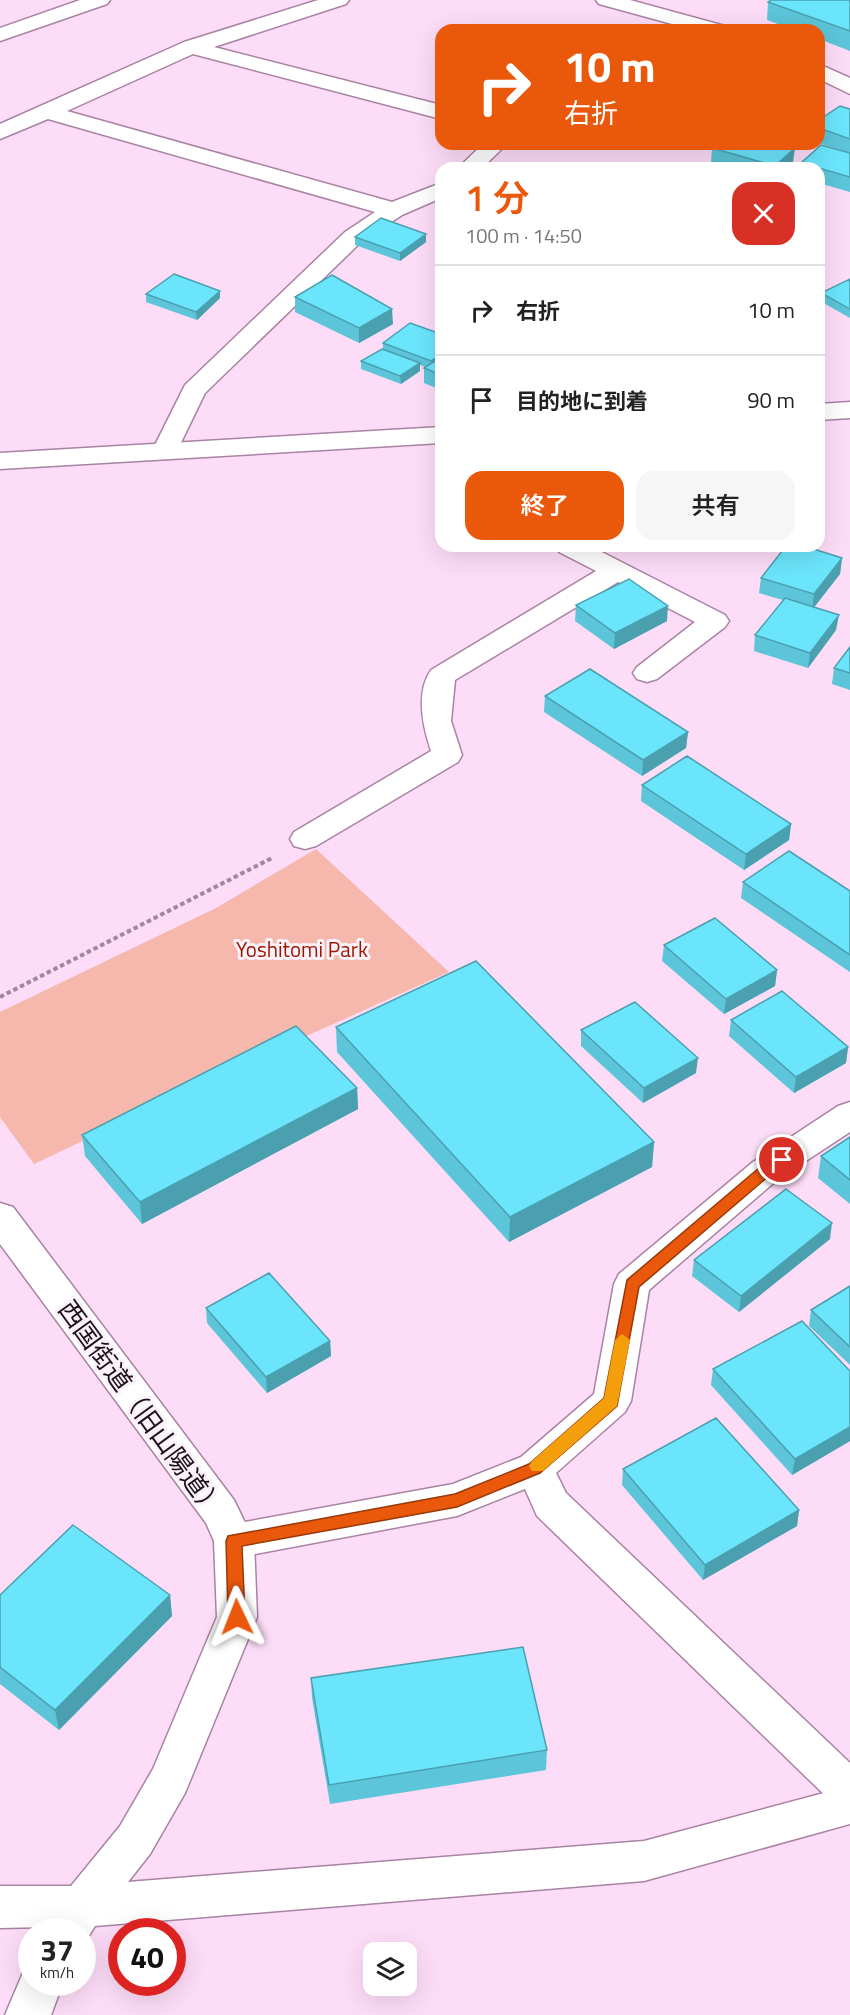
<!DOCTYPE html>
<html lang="ja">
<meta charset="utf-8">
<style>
:root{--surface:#fff;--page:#f6f6f6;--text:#222;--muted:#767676;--line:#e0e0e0;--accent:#ea580c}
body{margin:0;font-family:"Titillium Web","Noto Sans JP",sans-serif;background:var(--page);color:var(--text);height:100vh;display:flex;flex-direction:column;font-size:22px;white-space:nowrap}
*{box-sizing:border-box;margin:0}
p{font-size:20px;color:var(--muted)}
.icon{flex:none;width:33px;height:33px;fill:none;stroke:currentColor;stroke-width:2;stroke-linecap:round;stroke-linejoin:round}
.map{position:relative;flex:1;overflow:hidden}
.details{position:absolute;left:435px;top:162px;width:390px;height:390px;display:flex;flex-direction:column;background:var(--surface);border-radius:18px;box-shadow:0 6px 24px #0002}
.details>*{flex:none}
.hud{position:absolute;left:435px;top:24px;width:390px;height:126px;border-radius:18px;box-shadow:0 6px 24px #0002;background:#ea580c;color:#fff;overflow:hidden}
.fabs{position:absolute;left:363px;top:1942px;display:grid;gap:12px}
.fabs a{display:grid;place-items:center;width:54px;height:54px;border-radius:12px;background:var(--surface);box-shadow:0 6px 24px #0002;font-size:30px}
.speed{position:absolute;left:18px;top:1918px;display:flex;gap:12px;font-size:30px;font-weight:700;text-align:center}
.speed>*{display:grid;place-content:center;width:78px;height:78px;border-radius:50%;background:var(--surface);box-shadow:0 6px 24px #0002;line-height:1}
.speed small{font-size:15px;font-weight:400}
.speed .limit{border:9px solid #d22;background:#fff;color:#111}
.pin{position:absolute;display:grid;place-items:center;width:51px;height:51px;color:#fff;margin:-26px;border:3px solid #fff;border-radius:50%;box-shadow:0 2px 6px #0007}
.me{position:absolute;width:66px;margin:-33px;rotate:358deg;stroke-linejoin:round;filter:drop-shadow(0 0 4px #0008)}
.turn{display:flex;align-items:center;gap:21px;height:126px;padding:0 30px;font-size:27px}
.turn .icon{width:78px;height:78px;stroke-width:2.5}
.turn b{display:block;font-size:42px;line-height:51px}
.round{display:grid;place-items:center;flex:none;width:63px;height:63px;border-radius:18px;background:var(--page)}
.headline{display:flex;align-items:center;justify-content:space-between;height:102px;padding:0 30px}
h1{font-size:36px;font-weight:600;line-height:45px;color:var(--accent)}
.primary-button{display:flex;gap:12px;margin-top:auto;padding:12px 30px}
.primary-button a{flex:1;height:69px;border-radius:18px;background:var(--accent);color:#fff;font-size:24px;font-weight:600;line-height:69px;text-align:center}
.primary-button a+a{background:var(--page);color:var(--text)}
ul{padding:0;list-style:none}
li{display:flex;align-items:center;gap:18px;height:90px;padding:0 30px;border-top:2px solid var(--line)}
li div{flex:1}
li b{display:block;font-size:22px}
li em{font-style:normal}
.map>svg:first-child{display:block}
.green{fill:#f6b8ac}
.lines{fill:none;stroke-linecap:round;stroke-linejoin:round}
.street-casing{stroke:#a883a2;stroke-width:3}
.secondary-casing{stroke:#a883a2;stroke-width:3}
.path{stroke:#a0879b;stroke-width:4;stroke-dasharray:4.5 3;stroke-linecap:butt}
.street{fill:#fff;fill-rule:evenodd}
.secondary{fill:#fff;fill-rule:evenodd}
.wall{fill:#5cc5d9}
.shaded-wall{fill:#4ba0b0}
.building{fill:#6be5fc;stroke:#4ba0b0;stroke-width:1.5}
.route{fill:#ea580c;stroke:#983908;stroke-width:1.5}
.slow{fill:#f59e0b}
.labels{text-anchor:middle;stroke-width:6;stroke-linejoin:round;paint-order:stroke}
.park-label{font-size:21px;fill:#9d1500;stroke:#faf2f9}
.near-street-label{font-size:26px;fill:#1d101b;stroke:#faf2f9}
</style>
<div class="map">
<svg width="850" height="2015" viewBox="0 0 850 2015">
<rect width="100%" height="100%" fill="#fddcf7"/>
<!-- green -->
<path class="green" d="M 316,849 L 449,972 L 264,1055 L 34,1164 L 0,1117 L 0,1012 L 216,908 Z"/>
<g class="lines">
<defs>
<path id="street" d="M 80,0 L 110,0 L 107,4 L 0,41 L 0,28 Z
M 318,0 L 349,0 L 346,4 L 214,47 L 441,105 L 441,119 L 193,54 L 67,111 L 392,202 L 441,183 L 441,198 L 402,215 L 361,242 L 205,393 L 174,457 L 165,459 L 156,457 L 152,451 L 185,385 L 345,232 L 375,212 L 48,119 L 0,139 L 0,124 L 184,42 Z
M 596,0 L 630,0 L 725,26 L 729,30 L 694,30 L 599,4 Z
M 819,64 L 850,78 L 850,94 L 819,79 Z
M 483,144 L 507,144 L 482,168 L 458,168 Z
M 555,546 L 590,546 L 725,615 L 729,621 L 725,627 L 657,679 L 647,682 L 637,679 L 633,673 L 637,667 L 695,622 L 618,582 L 455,680 L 451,721 L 462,755 L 458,762 L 316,846 L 305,849 L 294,846 L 290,839 L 294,832 L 431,751 C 423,727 415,693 431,670 L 596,571 L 559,552 Z
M 850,1102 L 850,1132 L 777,1180 L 649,1290 L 631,1401 L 625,1412 L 556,1473 L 566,1493 L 850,1763 L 850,1810 L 835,1805 L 537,1516 L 525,1489 L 457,1516 L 234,1558 L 220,1553 L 214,1541 L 220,1529 L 234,1524 L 453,1484 L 521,1457 L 594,1394 L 614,1284 L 619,1274 L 753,1162 L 838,1106 Z"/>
<path id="secondary" d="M 850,402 L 850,418 L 819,420 L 819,404 Z
M 441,427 L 441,443 L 0,469 L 0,453 Z
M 0,1203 L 13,1207 L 234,1500 L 254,1541 L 257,1617 L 185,1793 L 150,1854 L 128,1882 L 644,1841 L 850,1786 L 850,1824 L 644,1881 L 95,1926 L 82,1947 L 82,1932 L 46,1932 L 48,1927 L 0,1928 L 0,1886 L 71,1886 L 120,1826 L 153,1769 L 217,1617 L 214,1541 L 206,1523 L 0,1244 Z
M 32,1965 L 32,1983 L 63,1983 L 51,2015 L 5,2015 L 25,1968 Z"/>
</defs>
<!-- street casing -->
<use href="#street" class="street-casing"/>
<!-- secondary casing -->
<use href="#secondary" class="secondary-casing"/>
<!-- path -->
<path class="path" d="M 0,997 L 272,858"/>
<!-- street -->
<use href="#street" class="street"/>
<!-- secondary -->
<use href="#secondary" class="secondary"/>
</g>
<!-- wall -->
<path class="wall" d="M 850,0 L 850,51 L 819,39 L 819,30 L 794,30 L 767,20 L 768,2 Z
M 850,109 L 850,192 L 819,183 L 819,168 L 800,168 L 801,163 L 843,151 L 819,143 L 819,120 Z
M 712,148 L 793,162 L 787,168 L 732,168 L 711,162 Z
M 355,237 L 426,242 L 400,261 L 355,245 Z
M 850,279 L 850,318 L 820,301 L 821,293 Z
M 220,291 L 220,298 L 197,320 L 146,302 L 146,294 Z
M 295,297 L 393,324 L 359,343 L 295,312 Z
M 441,334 L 441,390 L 424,383 L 424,368 L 425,367 L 420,365 L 420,371 L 401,384 L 361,369 L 361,361 L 383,350 L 383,343 Z
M 842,558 L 840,574 L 814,607 L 836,630 L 808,668 L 754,651 L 755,635 L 783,600 L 759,593 L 761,578 Z
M 576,605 L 667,621 L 614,649 L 575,621 Z
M 850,647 L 850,690 L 832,684 L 834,668 Z
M 545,696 L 688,732 L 686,748 L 642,776 L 544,712 Z
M 642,785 L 791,824 L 789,840 L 744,870 L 641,801 Z
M 743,882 L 850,891 L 850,972 L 741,898 Z
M 664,945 L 777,970 L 775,986 L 724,1014 L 662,961 Z
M 731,1020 L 848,1047 L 846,1063 L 794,1093 L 729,1036 Z
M 336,1027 L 654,1142 L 652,1167 L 509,1242 L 337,1052 Z
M 581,1030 L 696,1073 L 643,1103 L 581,1046 Z
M 357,1088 L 358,1109 L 142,1224 L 85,1156 L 82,1135 Z
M 850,1137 L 850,1204 L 818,1178 L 821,1156 Z
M 830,1239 L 739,1312 L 692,1276 L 694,1260 Z
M 850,1286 L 850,1365 L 809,1326 L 811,1310 Z
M 206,1308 L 330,1341 L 331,1356 L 267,1393 L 207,1323 Z
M 713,1369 L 850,1371 L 850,1441 L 792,1475 L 711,1385 Z
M 623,1469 L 799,1510 L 797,1526 L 703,1580 L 622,1485 Z
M 0,1595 L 170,1595 L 172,1616 L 59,1730 L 0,1684 Z
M 311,1678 L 547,1750 L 546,1770 L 330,1804 L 312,1698 Z"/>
<!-- shaded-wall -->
<path class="shaded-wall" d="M 795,148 L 793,162 L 787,168 L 774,168 L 775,166 Z
M 426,234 L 426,242 L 400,261 L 400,253 Z
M 220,291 L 220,298 L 197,320 L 196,312 Z
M 392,309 L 393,324 L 359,343 L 359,328 Z
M 441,354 L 441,362 L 431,369 L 431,361 Z
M 420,363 L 420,371 L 401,384 L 400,376 Z
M 842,558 L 840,574 L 812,610 L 814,594 Z
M 668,606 L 667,621 L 614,649 L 615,633 Z
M 839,615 L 836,630 L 808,668 L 810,653 Z
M 688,732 L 686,748 L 642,776 L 643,760 Z
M 791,824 L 789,840 L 744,870 L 746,854 Z
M 777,970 L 775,986 L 724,1014 L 726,999 Z
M 848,1047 L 846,1063 L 794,1093 L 796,1077 Z
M 698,1058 L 696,1073 L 643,1103 L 644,1088 Z
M 357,1088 L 358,1109 L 142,1224 L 140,1202 Z
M 654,1142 L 652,1167 L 509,1242 L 510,1217 Z
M 832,1223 L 830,1239 L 739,1312 L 741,1296 Z
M 330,1341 L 331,1356 L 267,1393 L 266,1377 Z
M 850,1427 L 850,1441 L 792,1475 L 795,1459 Z
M 799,1510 L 797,1526 L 703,1580 L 705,1565 Z
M 170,1595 L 172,1616 L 59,1730 L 55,1710 Z"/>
<!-- building -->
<path class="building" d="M 771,0 L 850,0 L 850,31 L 768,2 Z
M 840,106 L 850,109 L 850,139 L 819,128 L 819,120 Z
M 716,144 L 781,144 L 795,148 L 775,166 L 712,148 Z
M 821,145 L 850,153 L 850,177 L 801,163 Z
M 381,218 L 426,234 L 400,253 L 355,237 Z
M 174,274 L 220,291 L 196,312 L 146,294 Z
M 332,275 L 392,309 L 359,328 L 295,297 Z
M 850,279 L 850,309 L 821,293 Z
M 410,323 L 441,334 L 441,354 L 431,361 L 383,343 Z
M 382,349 L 420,363 L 400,376 L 361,361 Z
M 441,357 L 441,375 L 424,368 Z
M 786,546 L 804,546 L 842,558 L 814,594 L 761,578 Z
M 629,579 L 668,606 L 615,633 L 576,605 Z
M 785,598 L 839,615 L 810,653 L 755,635 Z
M 850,647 L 850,673 L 834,668 Z
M 590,669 L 688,732 L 643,760 L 545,696 Z
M 687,756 L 791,824 L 746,854 L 642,785 Z
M 789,851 L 850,891 L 850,955 L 743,882 Z
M 715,918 L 777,970 L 726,999 L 664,945 Z
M 476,961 L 654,1142 L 510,1217 L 336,1027 Z
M 782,991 L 848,1047 L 796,1077 L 731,1020 Z
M 635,1002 L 698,1058 L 644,1088 L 581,1030 Z
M 296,1026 L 357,1088 L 140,1202 L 82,1135 Z
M 850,1137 L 850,1180 L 821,1156 Z
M 786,1189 L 832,1223 L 741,1296 L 694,1260 Z
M 269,1273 L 330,1341 L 266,1377 L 206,1308 Z
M 850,1286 L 850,1347 L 811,1310 Z
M 802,1321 L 850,1371 L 850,1427 L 795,1459 L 713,1369 Z
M 716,1418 L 799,1510 L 705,1565 L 623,1469 Z
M 73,1525 L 170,1595 L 55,1710 L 0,1667 L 0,1595 Z
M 523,1647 L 547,1750 L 329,1785 L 311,1678 Z"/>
<!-- route -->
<path class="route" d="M 782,1154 L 789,1160 L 770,1175 L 639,1287 L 617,1406 L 540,1473 L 457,1507 L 242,1546 L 245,1617 L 243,1622 L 237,1624 L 231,1622 L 228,1617 L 226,1541 L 228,1536 L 455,1494 L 529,1464 L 604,1398 L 627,1280 L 760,1167 Z"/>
<!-- slow -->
<path class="slow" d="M 622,1334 L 630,1340 L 617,1406 L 543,1471 L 532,1471 L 529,1466 L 532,1461 L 604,1398 L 615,1340 Z"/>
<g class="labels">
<!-- park labels -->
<g class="park-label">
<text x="302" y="957">Yoshitomi Park</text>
</g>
<!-- near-street labels -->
<g class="near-street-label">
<text transform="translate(141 1409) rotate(54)" y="9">西国街道（旧山陽道）</text>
</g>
</g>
</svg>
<div class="fabs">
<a><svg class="icon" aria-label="layers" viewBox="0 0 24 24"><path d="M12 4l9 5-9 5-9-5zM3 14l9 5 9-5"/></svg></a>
</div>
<div class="speed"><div>37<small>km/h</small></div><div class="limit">40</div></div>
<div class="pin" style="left:782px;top:1160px;background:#d93025"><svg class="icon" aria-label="arrive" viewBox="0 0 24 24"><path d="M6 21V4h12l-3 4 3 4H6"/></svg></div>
<svg class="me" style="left:237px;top:1617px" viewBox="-20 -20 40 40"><path d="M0-17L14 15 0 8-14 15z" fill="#ea580c" stroke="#fff" stroke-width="4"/></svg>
<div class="hud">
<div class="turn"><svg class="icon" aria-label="right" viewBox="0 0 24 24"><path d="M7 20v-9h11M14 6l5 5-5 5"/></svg><div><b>10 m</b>右折</div></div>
</div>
<section class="details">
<div class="headline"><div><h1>1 分</h1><p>100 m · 14:50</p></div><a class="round" style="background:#d93025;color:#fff"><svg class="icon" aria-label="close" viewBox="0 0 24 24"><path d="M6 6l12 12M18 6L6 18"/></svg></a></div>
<ul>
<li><svg class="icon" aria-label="right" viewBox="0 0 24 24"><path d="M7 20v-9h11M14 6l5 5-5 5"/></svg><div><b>右折</b></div><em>10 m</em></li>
<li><svg class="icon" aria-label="arrive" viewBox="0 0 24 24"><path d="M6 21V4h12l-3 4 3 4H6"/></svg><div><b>目的地に到着</b></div><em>90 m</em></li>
</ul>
<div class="primary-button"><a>終了</a><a>共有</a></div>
</section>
</div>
